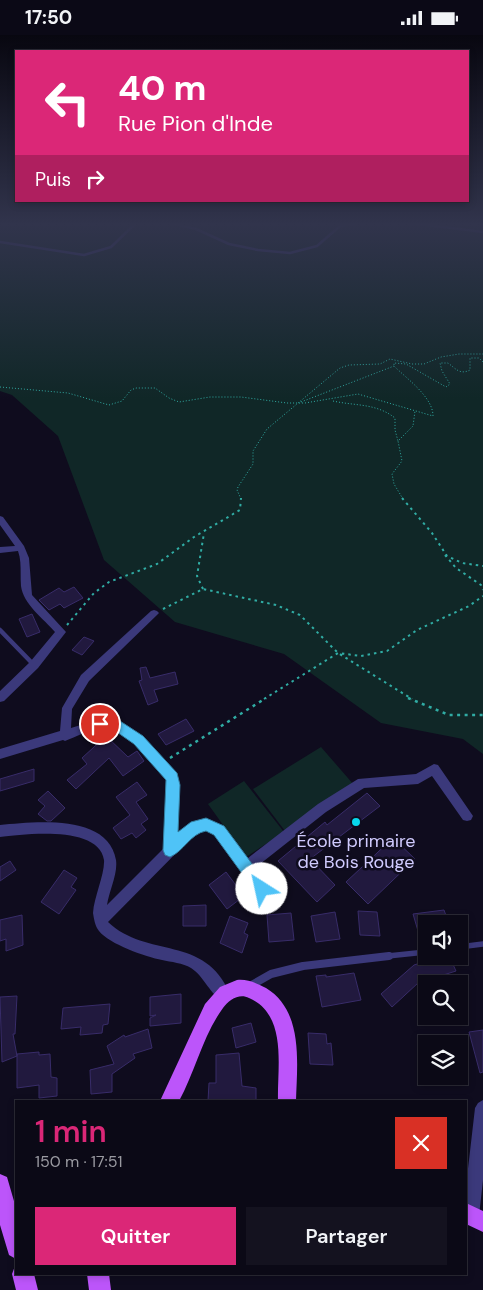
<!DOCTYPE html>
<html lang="fr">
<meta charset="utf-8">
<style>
:root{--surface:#0b0916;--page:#14121f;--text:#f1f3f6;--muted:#9a9aa1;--line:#2b2a35;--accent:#db2777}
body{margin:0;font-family:"DM Sans",sans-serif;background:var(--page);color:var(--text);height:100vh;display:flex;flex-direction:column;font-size:19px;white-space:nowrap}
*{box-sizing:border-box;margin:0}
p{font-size:16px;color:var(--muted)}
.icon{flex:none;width:28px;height:28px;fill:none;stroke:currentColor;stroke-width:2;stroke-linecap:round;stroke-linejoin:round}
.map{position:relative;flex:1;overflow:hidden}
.details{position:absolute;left:15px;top:1065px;width:452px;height:175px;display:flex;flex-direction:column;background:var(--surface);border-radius:0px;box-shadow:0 2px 8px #0003,0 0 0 1px var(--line)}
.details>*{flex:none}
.banner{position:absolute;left:15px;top:15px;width:454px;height:152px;border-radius:0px;box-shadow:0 2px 8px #0003,0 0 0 1px var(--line);background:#db2777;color:#fff;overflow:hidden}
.tools{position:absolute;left:418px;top:880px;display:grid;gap:10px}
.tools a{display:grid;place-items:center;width:50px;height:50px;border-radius:0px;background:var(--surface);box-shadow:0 2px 8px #0003,0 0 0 1px var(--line);font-size:25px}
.pin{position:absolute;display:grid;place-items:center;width:42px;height:42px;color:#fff;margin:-21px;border:2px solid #fff;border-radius:50%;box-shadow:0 1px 5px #0007}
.me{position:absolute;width:55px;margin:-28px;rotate:325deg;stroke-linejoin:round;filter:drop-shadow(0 0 4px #0008)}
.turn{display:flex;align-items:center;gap:18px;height:105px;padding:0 20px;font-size:22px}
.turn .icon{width:65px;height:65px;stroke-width:2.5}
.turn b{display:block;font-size:35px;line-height:42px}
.then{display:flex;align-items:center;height:48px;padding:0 20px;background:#0003;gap:10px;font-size:19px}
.round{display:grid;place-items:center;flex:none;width:52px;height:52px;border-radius:0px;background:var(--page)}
.overview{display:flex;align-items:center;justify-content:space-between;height:85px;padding:0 20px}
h1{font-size:30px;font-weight:600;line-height:38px;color:var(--accent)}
.cta{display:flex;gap:10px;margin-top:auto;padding:10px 20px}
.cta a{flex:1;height:58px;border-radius:0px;background:var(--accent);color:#fff;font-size:20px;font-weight:600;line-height:58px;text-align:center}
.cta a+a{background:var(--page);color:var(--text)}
.status{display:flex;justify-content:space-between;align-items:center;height:35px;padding:0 25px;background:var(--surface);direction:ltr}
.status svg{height:14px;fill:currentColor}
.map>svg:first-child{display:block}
.green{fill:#102727}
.building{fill:#21193e;stroke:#382c69}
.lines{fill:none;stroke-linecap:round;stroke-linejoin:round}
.path-far2{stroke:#30aca4;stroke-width:1;stroke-dasharray:1 2;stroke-linecap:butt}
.path-far1{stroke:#30aca4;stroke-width:2;stroke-dasharray:2.5 4;stroke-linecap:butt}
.path{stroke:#30aca4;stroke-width:2.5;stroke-dasharray:3 4.5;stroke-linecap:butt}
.lane-far3{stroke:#3b397b;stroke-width:2.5}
.lane-far2{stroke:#3b397b;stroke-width:4.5}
.lane-far1{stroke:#3b397b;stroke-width:5.5}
.lane{stroke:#3b397b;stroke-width:8}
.street{fill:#3b397b;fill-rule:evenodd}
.primary{fill:#bc55fa;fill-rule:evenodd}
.route{fill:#4fc3f7;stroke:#337fa1}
.poi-dot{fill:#07d7ed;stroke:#0f0c1e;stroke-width:2}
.labels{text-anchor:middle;stroke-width:5;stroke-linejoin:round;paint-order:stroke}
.poi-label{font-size:18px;fill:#d0cbfe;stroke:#0f0c1e}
</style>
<div class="status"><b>17:50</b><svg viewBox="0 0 49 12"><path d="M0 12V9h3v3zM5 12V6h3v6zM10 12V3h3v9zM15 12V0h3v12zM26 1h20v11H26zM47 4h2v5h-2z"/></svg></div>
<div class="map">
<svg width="483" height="1255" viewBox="0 0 483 1255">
<rect width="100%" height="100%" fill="#0f0c1e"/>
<!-- green -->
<path class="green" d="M 0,188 L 483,188 L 483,719 L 463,704 L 381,688 L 284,619 L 175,587 L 104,525 L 58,401 L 12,360 L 0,356 Z
M 321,712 L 354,750 L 285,796 L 253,754 Z
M 244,746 L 284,797 L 246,822 L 208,769 Z"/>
<!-- building -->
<path class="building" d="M 74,552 L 83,563 L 64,573 L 60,569 L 49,575 L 39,565 L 59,553 L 64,557 Z
M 32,579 L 40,597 L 27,602 L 19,584 Z
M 84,602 L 94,606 L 82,620 L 72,615 Z
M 146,632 L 150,643 L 175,637 L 178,649 L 154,655 L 158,666 L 148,670 L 139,646 L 142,645 L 140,633 Z
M 186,684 L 194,696 L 166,710 L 158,699 Z
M 106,701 L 128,722 L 137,716 L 144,726 L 123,741 L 109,723 L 76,754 L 67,745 L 87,729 L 82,723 Z
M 34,734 L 34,746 L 0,756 L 0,744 Z
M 137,747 L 147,760 L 136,767 L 148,784 L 141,789 L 146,795 L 136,803 L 132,798 L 121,804 L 113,793 L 130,780 L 116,762 Z
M 48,756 L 65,773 L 51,786 L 47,786 L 38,779 L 45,771 L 38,765 Z
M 367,758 L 380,771 L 310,824 L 335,850 L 317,867 L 278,826 L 325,787 L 327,790 Z
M 393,803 L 415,824 L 368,869 L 346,847 Z
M 10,826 L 16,835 L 0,846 L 0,832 Z
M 64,835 L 77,843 L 71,852 L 76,855 L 59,879 L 41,867 Z
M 226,837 L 244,861 L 227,874 L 209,850 Z
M 206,870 L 206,891 L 183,891 L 183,871 Z
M 444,875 L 449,889 L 426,889 L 426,912 L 423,913 L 413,879 Z
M 358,876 L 377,877 L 380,901 L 360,900 Z
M 335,877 L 340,904 L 316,907 L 311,881 Z
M 291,878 L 294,905 L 269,907 L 267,880 Z
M 22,880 L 23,910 L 6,916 L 6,904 L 0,906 L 0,885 Z
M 230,881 L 248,888 L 244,898 L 248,900 L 242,918 L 220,908 Z
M 436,923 L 439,929 L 451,925 L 456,936 L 418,948 L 392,972 L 381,959 L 414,930 Z
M 354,938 L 361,965 L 322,972 L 316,941 L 326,940 L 326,942 Z
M 181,959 L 181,988 L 150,991 L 150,983 L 156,980 L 150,981 L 150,962 Z
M 17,961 L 15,999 L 13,999 L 17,1021 L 2,1027 L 0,962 Z
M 110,969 L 108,989 L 103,990 L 102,998 L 80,1000 L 81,992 L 61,994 L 63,973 Z
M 251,988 L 256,1007 L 236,1013 L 232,993 Z
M 148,994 L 152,1013 L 133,1019 L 135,1023 L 112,1039 L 112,1057 L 91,1059 L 90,1035 L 114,1029 L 107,1011 L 124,1000 L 125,1002 Z
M 483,995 L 483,1037 L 480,1038 L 469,997 Z
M 308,998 L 326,999 L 327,1009 L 331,1008 L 333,1030 L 310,1029 Z
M 39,1017 L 39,1020 L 50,1019 L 51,1042 L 57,1043 L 57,1061 L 39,1063 L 39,1050 L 17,1053 L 17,1019 Z
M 239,1018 L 242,1051 L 256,1053 L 256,1066 L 208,1066 L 209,1048 L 216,1048 L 216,1020 Z"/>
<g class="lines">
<!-- path-far2 -->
<path class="path-far2" d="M 0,352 L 68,358 L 109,370 L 122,366 L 131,355 L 136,353 L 155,353 L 169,363 L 179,367 L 210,362 L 241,362 L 287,368 L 305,368 L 358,359 L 433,381 C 433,362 407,344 394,331 L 394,328 L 406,329 L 446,352 L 450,349 L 442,336 L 440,328 L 448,328 C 456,334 460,340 470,335 L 470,323 L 479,323 L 483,327
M 333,366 C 355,371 376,368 395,383 L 395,395 L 398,406
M 301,367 L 394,331
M 241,464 L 237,455 L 238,452 L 253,429 L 253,416 L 267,394 L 340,333 L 349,330 L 380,329 L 390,324 L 412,329 L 424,329 L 441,322 L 459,319 L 483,319
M 403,464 L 394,449 L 392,439 L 402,426 L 398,406 L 413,391 L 415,376"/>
<!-- path-far1 -->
<path class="path-far1" d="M 402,463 L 432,498 L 447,521 L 462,528 L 483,531
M 445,520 L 456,533 L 481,550 L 483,555
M 203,554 L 197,541 L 204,498
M 163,574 L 203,554 L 276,570 L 300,580 L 338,618 L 412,664
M 67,590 L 94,558 L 109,547 L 157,529 L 194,502 L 240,475 L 241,463
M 264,664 L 338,618 L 361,621 L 387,616 L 417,595 L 469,571 L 483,561"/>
<!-- path -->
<path class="path" d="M 408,663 L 449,680 L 483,680
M 170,723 L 266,663"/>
<!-- lane-far3 -->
<path class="lane-far3" d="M 171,188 L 196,194 L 229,209 L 258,215 L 290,218 L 317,211 L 340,191 L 358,188
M 412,188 L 483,197
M 0,207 L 84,220 L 111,212 L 136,188"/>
<!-- lane-far2 -->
<path class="lane-far2" d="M 0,595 L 34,630"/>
<!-- lane-far1 -->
<path class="lane-far1" d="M 459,912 L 483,909
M 378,922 L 426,917"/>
<!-- lane -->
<path class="lane" d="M 250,951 L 271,939 L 303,931 L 389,921"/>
<!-- street -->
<path class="street" d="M 0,481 L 3,482 L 24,511 L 29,523 L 32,560 L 66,597 L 38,633 L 4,666 L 0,667 L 0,656 L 30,627 L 55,597 C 44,584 23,569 21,551 C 20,539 22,527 18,516 L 0,518 L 0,512 L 15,511 L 0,490 Z
M 154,575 L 157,576 L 159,578 L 157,580 L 89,646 L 72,674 L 71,693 L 100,684 L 120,687 L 143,702 L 178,742 L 180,750 L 177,800 C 210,767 228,795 248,823 L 318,769 L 358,744 L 416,739 L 434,729 L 438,730 L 473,781 L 471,785 L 467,786 L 463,785 L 432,741 L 418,749 L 364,753 L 326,777 L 255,833 L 268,854 L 266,858 L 262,860 L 258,858 C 248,845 220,798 206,795 C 201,795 198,797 195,799 L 108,887 C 147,924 205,899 230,959 L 228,964 L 223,966 C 211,961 204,941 191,933 C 183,928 171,927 162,925 C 146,922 109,909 99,896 C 95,891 94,884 93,878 C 94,862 105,839 104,825 C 99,790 25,799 0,802 L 0,790 C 34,787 108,778 116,825 C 118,839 109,856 107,870 L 164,813 L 168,750 L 167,744 C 151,726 128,692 101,694 C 89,694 76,702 65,706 L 63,705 L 0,724 L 0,714 L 60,696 L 62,673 L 81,640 L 151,576 Z
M 483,1065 L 483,1145 L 479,1181 L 477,1187 L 471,1189 L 466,1187 L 466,1151 L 475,1073 L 478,1068 Z"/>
<!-- primary -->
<path class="primary" d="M 237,945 C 248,944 256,948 266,953 C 304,976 297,1029 296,1066 L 278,1066 C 277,1032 288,980 249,963 C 239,958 229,965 223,973 C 203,1000 195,1037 179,1066 L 160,1066 L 205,969 L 220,952 Z
M 0,1139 L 7,1142 L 16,1173 L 16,1224 L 9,1220 L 0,1190 Z
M 466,1168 L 483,1176 L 483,1197 L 466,1189 Z
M 15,1231 L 16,1239 L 34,1239 L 38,1255 L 16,1255 L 12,1239 Z
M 87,1239 L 109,1239 L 111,1255 L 89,1255 Z"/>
</g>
<!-- sky -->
<linearGradient id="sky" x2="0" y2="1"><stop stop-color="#080710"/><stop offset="0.52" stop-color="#31344c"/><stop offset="1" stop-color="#31344c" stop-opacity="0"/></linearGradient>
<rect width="483" height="364" fill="url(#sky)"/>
<!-- route -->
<path class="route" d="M 100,684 L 120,686 L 143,701 L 177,738 L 180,750 L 178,797 L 191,787 L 206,783 L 224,791 L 267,849 L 269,854 L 267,859 L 262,861 L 257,859 L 214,800 L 206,796 C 190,799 184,816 170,822 L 165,820 L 163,815 L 166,745 L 134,709 L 114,695 L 96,693 L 94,689 L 96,686 Z"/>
<!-- markers -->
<circle class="poi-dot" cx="356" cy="787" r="5"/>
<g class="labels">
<!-- poi labels -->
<g class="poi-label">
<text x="356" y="812">École primaire<tspan x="356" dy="21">de Bois Rouge</tspan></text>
</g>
</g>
</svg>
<div class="tools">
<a><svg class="icon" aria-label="sound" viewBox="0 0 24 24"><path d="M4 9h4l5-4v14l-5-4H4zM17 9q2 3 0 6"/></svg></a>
<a><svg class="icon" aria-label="search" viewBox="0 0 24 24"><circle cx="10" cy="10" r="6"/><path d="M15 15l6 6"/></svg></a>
<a><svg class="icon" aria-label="layers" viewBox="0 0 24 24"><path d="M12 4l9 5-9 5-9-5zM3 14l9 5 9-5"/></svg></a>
</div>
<div class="pin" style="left:100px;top:689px;background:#d93025"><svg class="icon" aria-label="arrive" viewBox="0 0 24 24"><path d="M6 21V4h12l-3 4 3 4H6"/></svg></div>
<svg class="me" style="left:262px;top:854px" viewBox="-20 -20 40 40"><circle r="19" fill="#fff"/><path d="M0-13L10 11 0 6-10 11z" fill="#4fc3f7"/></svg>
<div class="banner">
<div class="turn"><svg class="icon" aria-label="left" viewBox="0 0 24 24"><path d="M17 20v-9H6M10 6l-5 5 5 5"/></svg><div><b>40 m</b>Rue Pion d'Inde</div></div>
<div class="then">Puis<svg class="icon" aria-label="right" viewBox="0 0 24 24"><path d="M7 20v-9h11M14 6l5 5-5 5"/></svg></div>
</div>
<section class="details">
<div class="overview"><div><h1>1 min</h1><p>150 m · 17:51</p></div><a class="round" style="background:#d93025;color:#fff"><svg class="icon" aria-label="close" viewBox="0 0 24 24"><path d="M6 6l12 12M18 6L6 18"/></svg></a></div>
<div class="cta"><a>Quitter</a><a>Partager</a></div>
</section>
</div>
